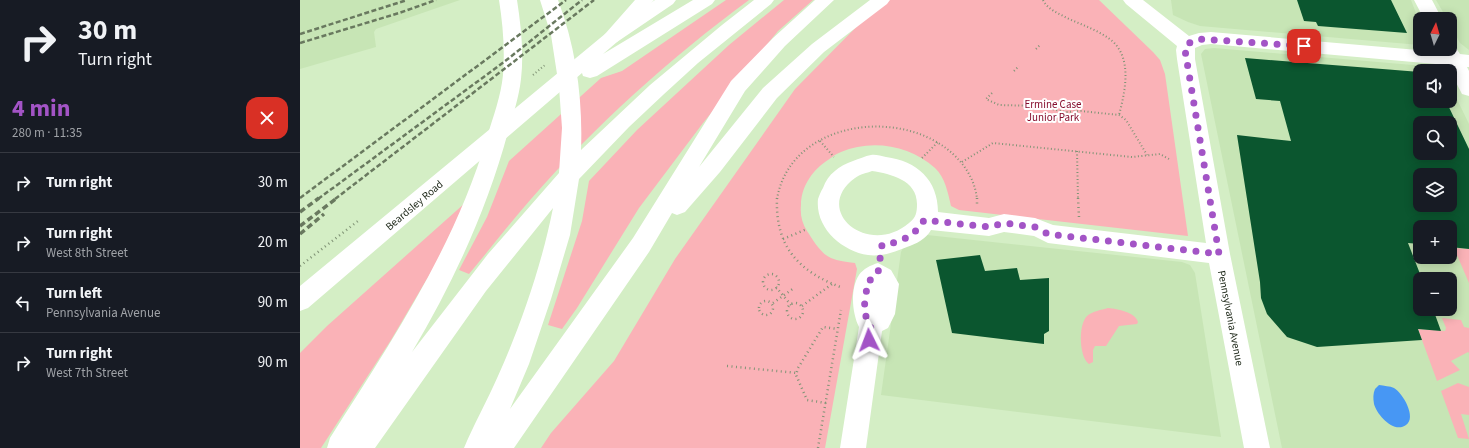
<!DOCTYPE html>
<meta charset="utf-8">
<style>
:root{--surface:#171b24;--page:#20242c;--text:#f1f3f6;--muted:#9ea1a6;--line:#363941;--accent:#a354c6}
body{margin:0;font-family:"Source Sans 3",sans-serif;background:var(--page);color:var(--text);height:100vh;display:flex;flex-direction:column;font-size:15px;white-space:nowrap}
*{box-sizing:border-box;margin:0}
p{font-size:13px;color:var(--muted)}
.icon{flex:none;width:22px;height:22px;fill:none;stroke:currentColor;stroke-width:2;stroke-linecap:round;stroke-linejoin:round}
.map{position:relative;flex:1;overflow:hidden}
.drawer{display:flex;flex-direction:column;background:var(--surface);width:300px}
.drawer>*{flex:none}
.hud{background:#171b24;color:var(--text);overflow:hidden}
.needle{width:26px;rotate:5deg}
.fabs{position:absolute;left:1113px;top:12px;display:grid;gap:8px}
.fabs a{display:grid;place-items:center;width:44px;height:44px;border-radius:8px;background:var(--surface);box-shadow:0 2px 10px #0003;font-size:20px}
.pin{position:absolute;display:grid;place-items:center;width:34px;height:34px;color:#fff;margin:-17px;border-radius:8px;box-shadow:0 2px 6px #0006}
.me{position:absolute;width:44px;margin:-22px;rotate:357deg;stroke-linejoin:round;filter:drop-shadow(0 0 3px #0008)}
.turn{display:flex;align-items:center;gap:14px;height:84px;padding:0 12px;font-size:18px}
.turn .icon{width:52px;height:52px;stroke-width:2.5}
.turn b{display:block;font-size:28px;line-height:34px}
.round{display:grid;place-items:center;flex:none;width:42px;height:42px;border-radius:12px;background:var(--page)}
.head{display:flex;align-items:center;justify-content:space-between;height:68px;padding:0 12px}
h1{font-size:24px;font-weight:700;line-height:30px;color:var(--accent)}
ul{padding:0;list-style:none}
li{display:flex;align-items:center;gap:12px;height:60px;padding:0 12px;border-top:1px solid var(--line)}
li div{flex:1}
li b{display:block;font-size:15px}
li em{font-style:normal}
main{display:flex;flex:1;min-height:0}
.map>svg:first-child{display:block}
.built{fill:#c7e5b5;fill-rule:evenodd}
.green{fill:#fab2b7}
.water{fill:#4797f4}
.building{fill:#0b562f;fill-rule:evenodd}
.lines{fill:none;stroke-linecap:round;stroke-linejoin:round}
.path-far1{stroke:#819476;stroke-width:2;stroke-dasharray:1 2.5;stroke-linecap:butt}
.path{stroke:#819476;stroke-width:2.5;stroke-dasharray:1 3.5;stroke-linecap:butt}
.minor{fill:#fff;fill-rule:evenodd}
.highway{fill:#fff;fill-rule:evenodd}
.rail-far1{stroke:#69795f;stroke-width:2.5;stroke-dasharray:5 2.5;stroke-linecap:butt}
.rail{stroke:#69795f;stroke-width:3.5;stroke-dasharray:6 3.5;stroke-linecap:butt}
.route{stroke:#a354c6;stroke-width:7;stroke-dasharray:0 12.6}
.labels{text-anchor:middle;stroke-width:4;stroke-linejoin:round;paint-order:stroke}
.park-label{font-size:11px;fill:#860e2e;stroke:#fff}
.street-label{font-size:11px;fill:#1c2617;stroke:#fff}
</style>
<main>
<section class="drawer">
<div class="hud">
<div class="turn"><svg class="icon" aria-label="right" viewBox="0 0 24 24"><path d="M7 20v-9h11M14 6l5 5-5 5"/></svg><div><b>30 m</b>Turn right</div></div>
</div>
<div class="head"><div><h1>4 min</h1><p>280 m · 11:35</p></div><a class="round" style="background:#d93025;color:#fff"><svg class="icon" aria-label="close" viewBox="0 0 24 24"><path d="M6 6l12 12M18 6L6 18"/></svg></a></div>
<ul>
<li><svg class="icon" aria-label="right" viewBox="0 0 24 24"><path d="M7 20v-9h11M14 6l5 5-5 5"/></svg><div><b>Turn right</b></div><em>30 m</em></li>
<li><svg class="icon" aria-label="right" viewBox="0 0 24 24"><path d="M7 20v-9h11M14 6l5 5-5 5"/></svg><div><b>Turn right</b><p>West 8th Street</p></div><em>20 m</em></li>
<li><svg class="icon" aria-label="left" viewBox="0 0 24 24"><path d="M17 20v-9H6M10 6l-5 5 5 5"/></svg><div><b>Turn left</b><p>Pennsylvania Avenue</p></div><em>90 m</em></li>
<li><svg class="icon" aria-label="right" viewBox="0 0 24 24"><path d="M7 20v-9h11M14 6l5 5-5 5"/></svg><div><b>Turn right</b><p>West 7th Street</p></div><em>90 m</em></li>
</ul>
</section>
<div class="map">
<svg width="1169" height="448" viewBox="0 0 1169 448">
<rect width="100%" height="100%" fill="#d4eec5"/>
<!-- built -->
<path class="built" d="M 0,0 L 160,0 L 76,29 L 74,32 L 76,47 L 0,69 Z
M 871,0 L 1111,0 L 1120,24 L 1120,45 L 900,26 L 888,22 L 873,15 Z
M 1136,0 L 1169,0 L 1169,50 L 1160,43 L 1150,25 L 1150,19 L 1147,19 Z
M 914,48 L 1136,67 L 1143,71 L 1120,71 L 1120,101 L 1150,101 L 1150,85 L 1169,124 L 1169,448 L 982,448 L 901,54 L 905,49 ZM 1120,123 L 1150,123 L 1150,153 L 1120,153 ZM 1120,175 L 1150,175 L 1150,205 L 1120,205 ZM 1120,227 L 1150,227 L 1150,257 L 1120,257 ZM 1120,279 L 1150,279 L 1150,309 L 1120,309 Z
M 627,235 L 882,262 L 890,265 L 895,273 L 921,437 L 581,395 L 601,252 L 604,246 Z"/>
<!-- green -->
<path class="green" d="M 426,0 L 449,0 C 370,58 296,125 231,199 C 210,223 190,249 169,274 L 159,270 L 187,217 L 209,161 L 301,78 L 322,71 Z
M 484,0 L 513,0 L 478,31 L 403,123 L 339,208 L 277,308 L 262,329 L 248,325 L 282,221 L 289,181 L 337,130 L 429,45 Z
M 583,0 L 799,0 L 853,52 L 860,60 L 865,74 L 888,236 L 659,210 L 651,206 C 648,193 645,177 635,168 C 610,145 571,139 541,152 C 535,154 530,159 525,162 C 511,172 501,188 501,205 C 500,215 502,223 507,231 C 513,240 521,254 531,258 C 538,261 547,262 555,263 L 557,269 L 525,448 L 241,448 L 251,433 L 314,361 L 375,259 L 495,89 Z
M 165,203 L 134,267 L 91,340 L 21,448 L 0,448 L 0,353 L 27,326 Z
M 1154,248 L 1169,249 L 1169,283 Z
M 808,308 C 818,309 835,312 838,322 L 837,324 L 819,326 L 806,346 L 795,346 L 793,350 L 793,362 L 789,364 C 779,357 778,325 787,316 C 793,311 801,310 808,308 Z
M 1142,318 L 1161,320 L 1164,327 L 1169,328 L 1169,353 L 1168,352 L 1151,361 L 1160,370 L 1137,381 L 1118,329 L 1145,331 L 1146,328 Z
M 1158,383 L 1169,387 L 1169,415 L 1161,414 L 1169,439 L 1158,438 L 1141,391 Z"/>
<!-- water -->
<path class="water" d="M 1079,385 C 1084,386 1090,386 1094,388 C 1103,393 1117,418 1106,425 C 1094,434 1077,415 1074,404 C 1073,398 1073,394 1075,389 Z"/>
<!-- building -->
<path class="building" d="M 997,0 L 1091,0 L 1107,33 L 1018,26 L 1016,22 L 1004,21 Z
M 945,58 L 1120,72 L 1120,101 L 1146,101 L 1169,149 L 1169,249 L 1150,247 L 1150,227 L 1120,227 L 1120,244 L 1108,243 L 1122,279 L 1120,279 L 1120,309 L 1133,309 L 1141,331 L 1118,329 L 1122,340 L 1017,347 L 987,337 L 967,314 L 961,298 L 960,282 L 937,135 L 991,141 L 980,101 L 956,99 ZM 1120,123 L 1150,123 L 1150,153 L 1120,153 ZM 1120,175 L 1150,175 L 1150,205 L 1120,205 Z
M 680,255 L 685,271 L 717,268 L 720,280 L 749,278 L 749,331 L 744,334 L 744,344 L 652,333 L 636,260 Z"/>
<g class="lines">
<!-- path-far1 -->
<path class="path-far1" d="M 743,0 C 748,10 758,13 767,18 C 782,25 798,30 811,40 C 833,58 825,92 819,115
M 736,49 L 740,45
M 714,71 L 719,66
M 233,75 L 245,65
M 692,93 L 686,99 L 699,105 L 737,106 L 766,112 L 781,111 L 819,115 L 826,120 L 847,155
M 520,141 L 534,157
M 777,151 L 778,199
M 622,158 L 638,142
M 662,162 L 693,143 L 832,157 L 860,154 L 869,159
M 477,199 C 490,121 601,106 653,154 C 666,166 675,181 677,199"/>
<!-- path -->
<path class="path" d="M 477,198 C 475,247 499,272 543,288
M 677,198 L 677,205
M 778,198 L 779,217
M 483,239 L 507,229
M 0,266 L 58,221
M463 282a8 8 0 1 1 16 0a8 8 0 1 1-16 0Z
M 476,287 L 491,305
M459 308a7 7 0 1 1 14 0a7 7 0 1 1-14 0Z
M 473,303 L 494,288
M487 311a8 8 0 1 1 16 0a8 8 0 1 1-16 0Z
M 502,306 L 532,284
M 427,366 L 497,373
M 526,403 L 507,400 L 496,375 L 498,368 L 523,327 L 538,329
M 518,448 L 541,310"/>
<!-- minor -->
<path class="minor" d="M 355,0 L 376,0 L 373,4 L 317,42 L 303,54 L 393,0 L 415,0 L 412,4 L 297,76 L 290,78 L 283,76 L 282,73 L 8,308 L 0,311 L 0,286 L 305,34 Z
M 823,0 L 843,0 L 889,36 L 899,33 L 911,32 L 1141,52 L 1139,49 L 1150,49 L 1150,43 L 1154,45 L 1160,54 L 1169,55 L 1169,67 L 1167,67 L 1169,71 L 1169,96 L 1162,94 L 1147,65 L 911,44 L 902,45 L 895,48 L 895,59 L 930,254 L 970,448 L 944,448 L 909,263 L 748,243 L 734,236 L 704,232 L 689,236 L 631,230 C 626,239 616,244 607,247 C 595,252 581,257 568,255 C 542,251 515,228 518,199 C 519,196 521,191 523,188 C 528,174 539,166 553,161 C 559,159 565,156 571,155 C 575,154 581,156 586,157 C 617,161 638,180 638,212 L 689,218 L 704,214 L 735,218 L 753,225 L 906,243 L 877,59 L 876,50 L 877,46 L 826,4 ZM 572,171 C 591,174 617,180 617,204 C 617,212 616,218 609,223 C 568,258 511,210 555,178 C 560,174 567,173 572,171 Z
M 1114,0 L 1132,0 L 1142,19 L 1124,19 Z
M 578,263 L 591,270 L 599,284 L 595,314 L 588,328 L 582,331 L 566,448 L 540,448 L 559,327 C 552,313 550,289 559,275 C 563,269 571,265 578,263 Z"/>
<!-- highway -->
<path class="highway" d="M 199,0 L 217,0 C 221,26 224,53 221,79 C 219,97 213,115 208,132 C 187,210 153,283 112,352 L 188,254 L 259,173 L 262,128 L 259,87 L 251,35 L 240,0 L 258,0 C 276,47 283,100 281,150 L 350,85 L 422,25 L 454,0 L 474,0 L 471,4 L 398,63 L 363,95 L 329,127 L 279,179 L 270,235 L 251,299 L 229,364 L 210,409 L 333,238 L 431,81 L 473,38 L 515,0 L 534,0 L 485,46 L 445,91 L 399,167 L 463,88 L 512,44 L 570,0 L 590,0 L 587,4 L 524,52 L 477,98 L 420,172 L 385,212 L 377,215 L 372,213 L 349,252 L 214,448 L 164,448 C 174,424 187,401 198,376 C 221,325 242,264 253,208 L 186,291 L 75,448 L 27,448 L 30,438 C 91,342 155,247 187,137 C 193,117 201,96 203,75 C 205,50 203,25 199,0 Z
M 335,0 L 354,0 L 317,42 L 311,44 L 305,42 L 302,38 L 305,34 Z"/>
<!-- rail-far1 -->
<path class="rail-far1" d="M 0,34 L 107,0
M 0,43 L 99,13 L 136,0
M 0,198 L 266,0
M 18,199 L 204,62 L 282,0
M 35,199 L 294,0"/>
<!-- rail -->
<path class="rail" d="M 0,212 L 19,198
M 0,226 L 37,198
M 0,234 L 24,214"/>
</g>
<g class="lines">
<!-- route -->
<path class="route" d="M 569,340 L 571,325 C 560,313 566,296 568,282 L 578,273 L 582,245 C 600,243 615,236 624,220 L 689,227 L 704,223 L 735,227 L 748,234 L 919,254 L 885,50 L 887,44 L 899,39 L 1004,46"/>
</g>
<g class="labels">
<!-- park labels -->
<g class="park-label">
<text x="753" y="108">Ermine Case<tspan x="753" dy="13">Junior Park</tspan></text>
</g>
<!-- street labels -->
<g class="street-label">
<text transform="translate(114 205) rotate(-40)" y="4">Beardsley Road</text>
<text transform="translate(931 318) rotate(79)" y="4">Pennsylvania Avenue</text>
</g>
</g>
</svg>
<div class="fabs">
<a><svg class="needle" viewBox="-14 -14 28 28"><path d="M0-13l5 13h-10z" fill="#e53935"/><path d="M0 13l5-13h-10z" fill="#9ea1a6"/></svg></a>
<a><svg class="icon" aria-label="sound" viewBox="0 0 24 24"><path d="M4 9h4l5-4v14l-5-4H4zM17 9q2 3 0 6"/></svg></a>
<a><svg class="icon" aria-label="search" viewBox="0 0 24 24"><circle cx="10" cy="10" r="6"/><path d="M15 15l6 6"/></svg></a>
<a><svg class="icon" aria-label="layers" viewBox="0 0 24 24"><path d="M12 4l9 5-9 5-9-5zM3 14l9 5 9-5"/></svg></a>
<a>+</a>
<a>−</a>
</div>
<div class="pin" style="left:1004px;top:46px;background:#d93025"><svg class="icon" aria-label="arrive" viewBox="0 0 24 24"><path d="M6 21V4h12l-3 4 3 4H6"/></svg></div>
<svg class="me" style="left:569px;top:340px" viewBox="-20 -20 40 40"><path d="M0-17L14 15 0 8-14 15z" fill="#a354c6" stroke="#fff" stroke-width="4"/></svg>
</div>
</main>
